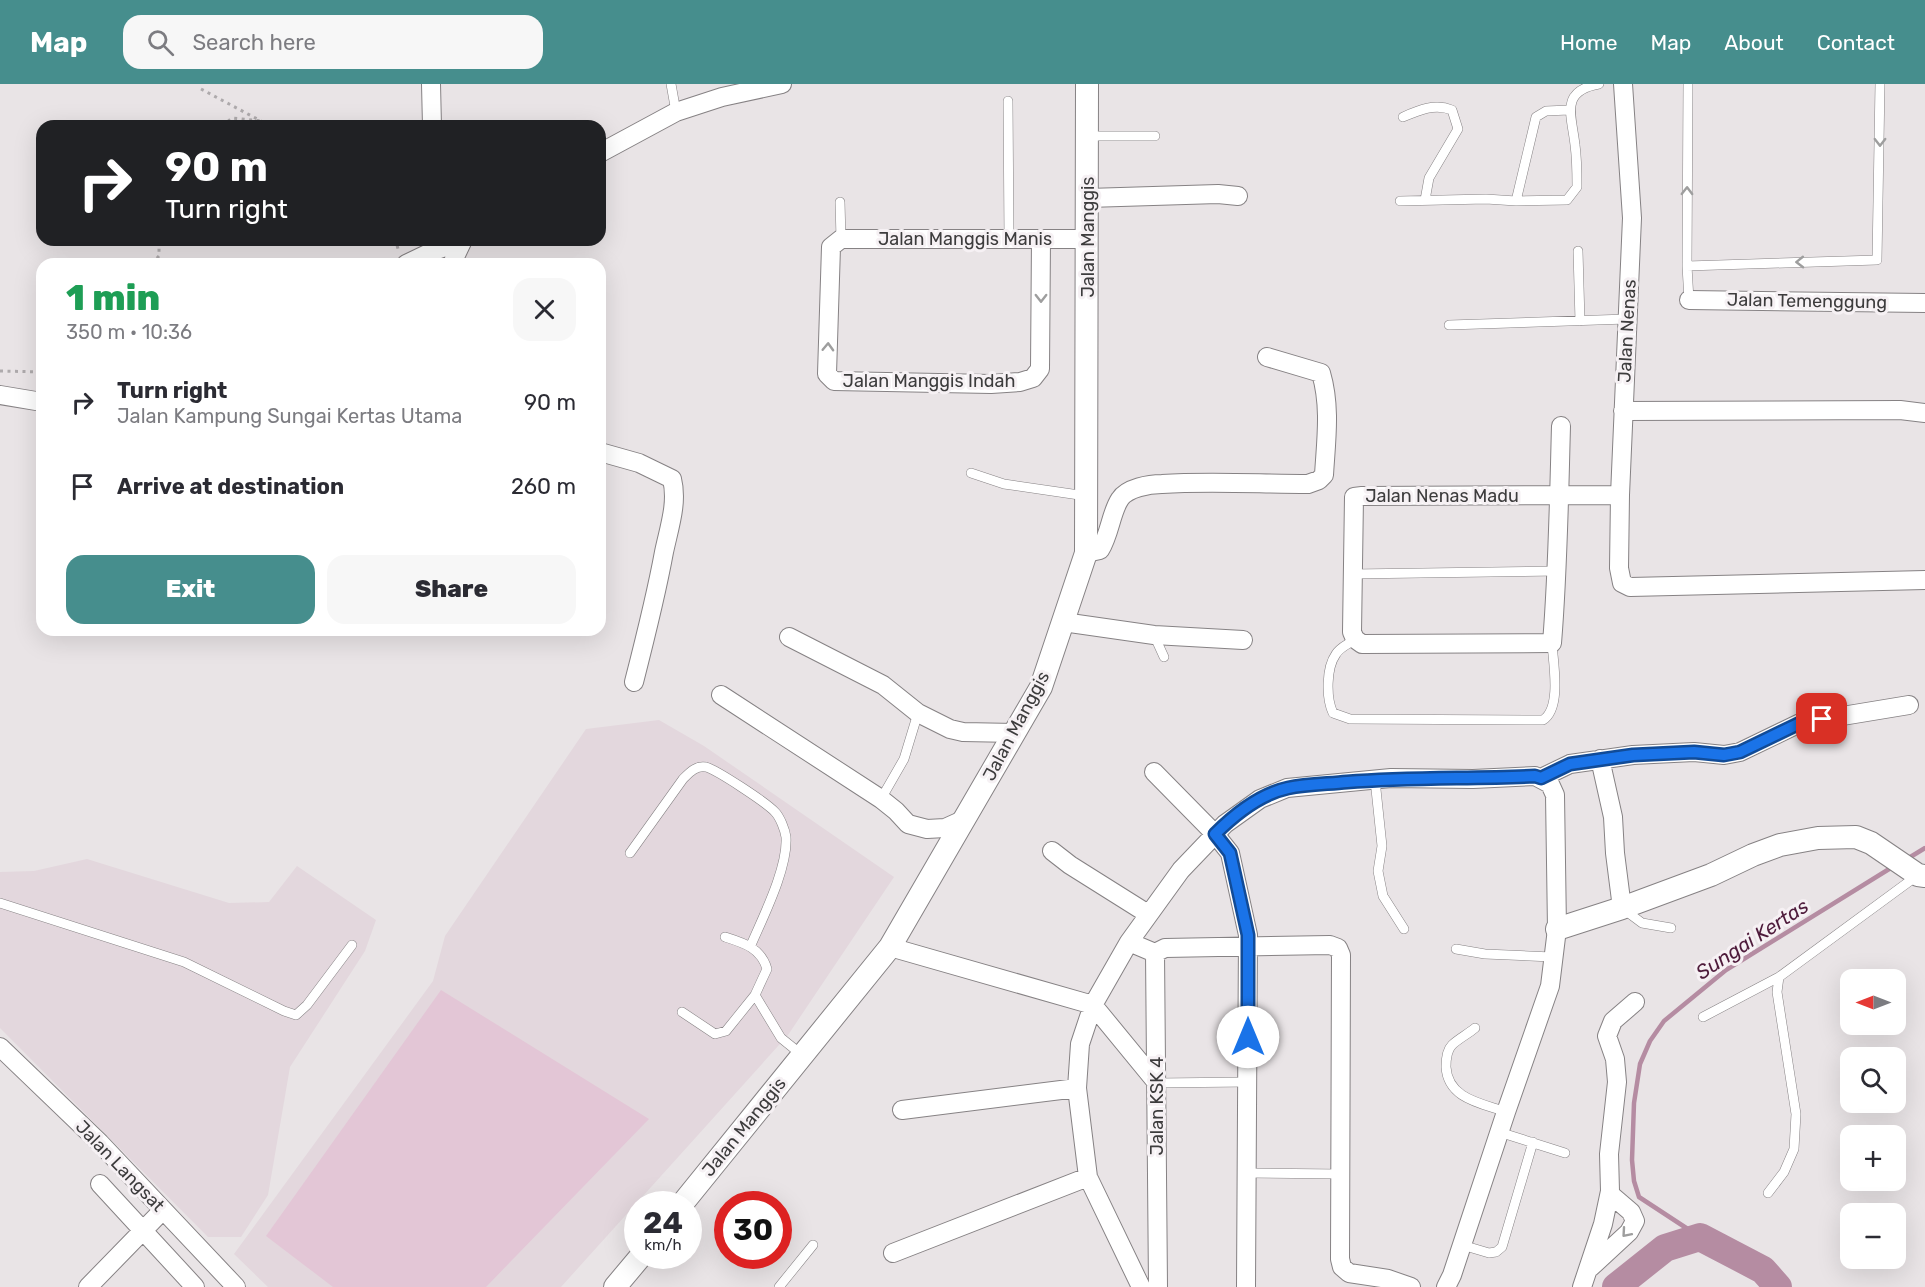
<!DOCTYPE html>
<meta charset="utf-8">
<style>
:root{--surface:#fff;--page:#f7f7f7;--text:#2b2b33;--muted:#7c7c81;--accent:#468e8d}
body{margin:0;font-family:Rubik,sans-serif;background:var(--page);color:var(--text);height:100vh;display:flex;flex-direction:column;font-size:22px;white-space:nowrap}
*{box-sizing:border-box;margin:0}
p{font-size:20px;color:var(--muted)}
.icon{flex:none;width:33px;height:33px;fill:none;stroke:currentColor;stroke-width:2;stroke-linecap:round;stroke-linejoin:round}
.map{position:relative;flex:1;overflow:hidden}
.details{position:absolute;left:36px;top:174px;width:570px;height:378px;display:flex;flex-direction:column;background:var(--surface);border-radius:18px;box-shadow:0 6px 24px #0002}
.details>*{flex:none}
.banner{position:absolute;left:36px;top:36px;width:570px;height:126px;border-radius:18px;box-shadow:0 6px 24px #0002;background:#202124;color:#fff;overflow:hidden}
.needle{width:39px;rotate:270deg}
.tools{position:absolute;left:1840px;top:885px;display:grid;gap:12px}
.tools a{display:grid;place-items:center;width:66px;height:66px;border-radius:12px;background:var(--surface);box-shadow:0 6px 24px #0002;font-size:30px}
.speed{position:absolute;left:624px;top:1107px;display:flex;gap:12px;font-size:30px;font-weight:700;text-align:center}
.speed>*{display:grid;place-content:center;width:78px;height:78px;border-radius:50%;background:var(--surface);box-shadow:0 6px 24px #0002;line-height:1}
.speed small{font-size:15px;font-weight:400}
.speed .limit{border:9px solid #d22;background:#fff;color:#111}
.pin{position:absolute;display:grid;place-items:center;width:51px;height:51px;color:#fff;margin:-26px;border-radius:12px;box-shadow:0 3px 9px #0006}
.me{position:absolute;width:66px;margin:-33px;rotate:0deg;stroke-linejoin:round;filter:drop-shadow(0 0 4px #0008)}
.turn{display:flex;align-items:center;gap:21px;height:126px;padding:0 30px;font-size:27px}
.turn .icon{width:78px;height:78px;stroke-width:2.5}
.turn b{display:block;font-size:42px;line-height:51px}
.round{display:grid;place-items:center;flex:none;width:63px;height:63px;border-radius:18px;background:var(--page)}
.summary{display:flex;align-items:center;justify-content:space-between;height:102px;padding:0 30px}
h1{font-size:36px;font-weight:800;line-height:45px;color:#1e9e55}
.cta{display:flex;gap:12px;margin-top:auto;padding:12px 30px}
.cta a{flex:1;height:69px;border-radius:18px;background:var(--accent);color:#fff;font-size:24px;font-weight:800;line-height:69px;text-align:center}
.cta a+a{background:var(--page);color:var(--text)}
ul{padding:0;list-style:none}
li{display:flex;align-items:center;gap:18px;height:84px;padding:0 30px}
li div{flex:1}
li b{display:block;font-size:22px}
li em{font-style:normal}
header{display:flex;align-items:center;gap:36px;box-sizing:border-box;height:84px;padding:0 30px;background:var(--accent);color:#fff}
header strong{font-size:28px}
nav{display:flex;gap:33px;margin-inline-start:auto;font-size:21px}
.search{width:420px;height:54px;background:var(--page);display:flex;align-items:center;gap:15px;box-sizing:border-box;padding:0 21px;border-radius:18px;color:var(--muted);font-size:22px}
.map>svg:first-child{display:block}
.built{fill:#e3d7dd}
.garden{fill:#e3c6d6}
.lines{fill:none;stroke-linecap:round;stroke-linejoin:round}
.stream{stroke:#b58ca2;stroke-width:4.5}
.river{stroke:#b58ca2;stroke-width:28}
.service-casing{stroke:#868284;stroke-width:10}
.minor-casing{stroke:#868284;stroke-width:20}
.tertiary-casing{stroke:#868284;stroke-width:24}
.path{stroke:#aeaaac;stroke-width:3;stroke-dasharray:3 4.5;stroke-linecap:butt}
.service{stroke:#fff;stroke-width:9}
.minor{stroke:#fff;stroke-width:18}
.tertiary{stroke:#fff;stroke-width:22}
.oneway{stroke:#9e9e9e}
.route-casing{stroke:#114b97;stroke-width:15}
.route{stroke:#1a73e8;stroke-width:10}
.labels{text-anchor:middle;stroke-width:6;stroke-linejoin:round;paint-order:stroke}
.street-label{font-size:18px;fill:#3d3c3d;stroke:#f6f1f4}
.water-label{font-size:20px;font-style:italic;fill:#4e1b3b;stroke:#f6f1f4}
</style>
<header>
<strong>Map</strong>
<div class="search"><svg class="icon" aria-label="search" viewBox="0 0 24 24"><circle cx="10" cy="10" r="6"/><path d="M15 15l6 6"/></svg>Search here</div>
<nav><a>Home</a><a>Map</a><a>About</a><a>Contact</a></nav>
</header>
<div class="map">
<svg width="1925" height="1203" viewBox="0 0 1925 1203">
<rect width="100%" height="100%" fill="#e9e4e6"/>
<!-- built -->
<path class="built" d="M 659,636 L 704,662 L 894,793 L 788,951 L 561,1203 L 268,1203 L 234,1170 L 433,897 L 445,852 L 586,645 Z
M 87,775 L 229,819 L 269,818 L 297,782 L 376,836 L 365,867 L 290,983 L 268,1111 L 241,1153 L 208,1153 L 0,944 L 0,788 L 34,787 Z"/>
<!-- garden -->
<path class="garden" d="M 441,906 L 649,1035 L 486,1203 L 333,1203 L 266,1152 Z"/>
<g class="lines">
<!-- stream -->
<path class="stream" d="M 1907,775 L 1925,764
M 1700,1153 L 1639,1113 L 1634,1097 L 1632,1076 L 1634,1019 L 1640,980 L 1650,957 L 1664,937 L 1726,886 L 1894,782"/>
<!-- river -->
<path class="river" d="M 1616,1203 L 1665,1164 L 1700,1153 L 1763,1186 L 1778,1203"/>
<defs>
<path id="service" d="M 671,0 L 676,28
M 1688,0 L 1687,182 L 1877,176 L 1880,0
M 1008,17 L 1009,155
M 1403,33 C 1419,26 1435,19 1452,26 L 1458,45 L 1429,94 L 1425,116
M 1088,52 L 1155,52
M 1400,117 L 1486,115 L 1516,117 L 1567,116 L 1577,103 C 1577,89 1577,75 1575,61 C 1572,32 1559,7 1599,0
M 1516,117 L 1536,33 L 1546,27 L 1569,26
M 840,118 L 841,155
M 1578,167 L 1580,237
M 1687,182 L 1689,216
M 1449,241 L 1627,235
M 971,389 L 1004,400 L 1086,412
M 1353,490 L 1557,487
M 1154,551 L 1164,573
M 1355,555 C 1349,560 1340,563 1336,570 C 1326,584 1326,614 1333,629 L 1350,635 L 1543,636 C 1562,624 1553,578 1552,559
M 1375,696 L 1382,762 L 1378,787 L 1383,812 L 1404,845
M 881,715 L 904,675 L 918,629
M 630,769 L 683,695 C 689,689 696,681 706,683 C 717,686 767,719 775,728 C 780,733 785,746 786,753 C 788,784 763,833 751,861
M 0,819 L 184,878 L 284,927 L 296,931 L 307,921 L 352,861
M 1622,824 L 1642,839 L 1671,844
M 725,853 C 744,859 761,864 767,885 L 755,911 L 781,954 L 802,971
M 1456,865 L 1485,870 L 1552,873
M 682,928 L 715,950 L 726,947 L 755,911
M 1703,933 L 1779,893
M 1475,944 C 1468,950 1458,955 1452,961 C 1447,966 1446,976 1446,983 C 1448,1015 1481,1019 1506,1028
M 1157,999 L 1248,998
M 1499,1048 L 1565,1069
M 1247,1089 L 1340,1090
M 1768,1109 L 1784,1088 L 1794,1065 L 1796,1030 L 1777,908 L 1779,893 L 1918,791
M 1462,1161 L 1489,1169 L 1496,1168 L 1502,1163 L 1533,1058
M 779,1203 L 813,1161"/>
<path id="minor" d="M 431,0 L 432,42
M 1623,0 L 1632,134 L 1620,411 L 1619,484 L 1622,499 L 1630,503 L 1925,496
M 600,69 L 676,28 L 722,13 L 782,0
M 1088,114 L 1218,110 L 1238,112
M 1041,155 L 1040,285 L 1033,294 L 1020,298 L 991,300 L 834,297 L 827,290 L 831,163 L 841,155 L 1088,155
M 406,180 L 431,168 L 462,157
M 453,180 L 454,175 L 463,156
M 1689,216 L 1925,219
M 0,311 L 42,318
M 1623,327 L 1900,326 L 1925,329
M 1561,342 C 1559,414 1558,487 1552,559 L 1362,560 L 1355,555 L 1352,548 L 1354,413 L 1362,412 L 1620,411
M 600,368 L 639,379 L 672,395 C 678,419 669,444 664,468 C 656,512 645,555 634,598
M 1086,469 L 1100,466 C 1110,450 1111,428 1120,415 C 1127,404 1149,400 1162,400 C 1210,397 1260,400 1308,400 L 1319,396 L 1324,391 C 1326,357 1331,323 1321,289 L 1267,273
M 1063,538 L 1154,551 L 1243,556
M 789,553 L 883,601 L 918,629 L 950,645 L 963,648 L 1015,649
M 721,611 L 881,715 L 896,727 L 908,740 L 927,745 L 945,744 L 965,735
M 1600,675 L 1613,733 L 1615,769 L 1622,824
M 1154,688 L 1215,750 L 1230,769 L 1248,851 L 1246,1203
M 1541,694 L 1570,680 L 1633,671 L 1694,668 L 1724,671 L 1740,668 L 1800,639 L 1909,621
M 1052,767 L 1070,781 L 1148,830
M 1129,858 L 1155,869 L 1158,1203
M 890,863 L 1093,921
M 1155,869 L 1165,864 L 1330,861 L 1338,864 L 1341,871 L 1340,1175 L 1342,1183 L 1349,1189 L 1388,1195 L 1411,1203
M 1093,921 L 1157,999
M 0,963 L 100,1059 L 236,1203
M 902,1026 L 1077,1004
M 100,1100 L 195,1203
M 893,1169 L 1088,1093
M 1590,1184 L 1629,1148 L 1635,1137 L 1631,1128 L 1610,1110
M 88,1203 L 163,1126
M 1141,1203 L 1088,1093 L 1077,1004 L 1080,960 L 1093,921 L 1129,858 L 1181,786 L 1225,740 L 1260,715 L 1287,704 L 1391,694 L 1473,695 L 1535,692 L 1550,700 L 1555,711 L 1557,845 L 1550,902 L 1506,1028 L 1452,1191 L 1446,1203
M 1582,1203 L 1603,1140 L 1610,1107 L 1609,1070 L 1617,998 L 1615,975 L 1607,952 L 1613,937 L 1635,918"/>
<path id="tertiary" d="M 1557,845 L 1622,824 L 1711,791 L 1753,771 L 1780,761 L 1818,754 L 1856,753 L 1871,759 L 1918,791 L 1925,792
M 682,1120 L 890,863 L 1041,603 L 1086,469 L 1087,0
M 615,1203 L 641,1172"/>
</defs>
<!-- service casing -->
<use href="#service" class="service-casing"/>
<!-- minor casing -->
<use href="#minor" class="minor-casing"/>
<!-- tertiary casing -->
<use href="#tertiary" class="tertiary-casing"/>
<!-- path -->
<path class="path" d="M 201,5 L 261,37
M 222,42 L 232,34 L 261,37 L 266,42
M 393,156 L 396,158 L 399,168
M 152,180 L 159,172 L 159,156
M 0,287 L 42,288"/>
<!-- service -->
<use href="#service" class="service"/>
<!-- minor -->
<use href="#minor" class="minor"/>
<!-- tertiary -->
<use href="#tertiary" class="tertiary"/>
</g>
<!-- one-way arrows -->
<defs><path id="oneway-chevron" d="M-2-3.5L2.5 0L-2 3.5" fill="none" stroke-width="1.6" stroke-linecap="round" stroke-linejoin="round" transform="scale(1.5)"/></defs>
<g class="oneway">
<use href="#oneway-chevron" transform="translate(1880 58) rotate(90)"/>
<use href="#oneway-chevron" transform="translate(1687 107) rotate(-89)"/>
<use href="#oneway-chevron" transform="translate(1800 178) rotate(179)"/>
<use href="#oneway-chevron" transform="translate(1041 214) rotate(90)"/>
<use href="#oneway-chevron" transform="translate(828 263) rotate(-88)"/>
<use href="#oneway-chevron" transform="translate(1626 1149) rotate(131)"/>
</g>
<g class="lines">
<defs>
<path id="route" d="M 1248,953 L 1248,851 L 1230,769 L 1215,750 C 1235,730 1260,710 1288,704 C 1307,700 1328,700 1347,698 C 1410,693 1472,695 1535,692 L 1541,694 L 1570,680 L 1633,671 L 1694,668 L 1724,671 L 1740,668 L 1800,639 L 1822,635"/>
</defs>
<!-- route casing -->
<use href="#route" class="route-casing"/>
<!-- route -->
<use href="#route" class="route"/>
</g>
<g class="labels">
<!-- street labels -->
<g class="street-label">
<text transform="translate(1088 153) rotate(-90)" y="6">Jalan Manggis</text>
<text x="965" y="161">Jalan Manggis Manis</text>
<text transform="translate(1807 217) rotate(1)" y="6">Jalan Temenggung</text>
<text transform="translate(1627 247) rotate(-87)" y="6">Jalan Nenas</text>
<text x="929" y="303">Jalan Manggis Indah</text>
<text x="1442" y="418">Jalan Nenas Madu</text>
<text transform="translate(1016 642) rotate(-62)" y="6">Jalan Manggis</text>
<text transform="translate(1157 1022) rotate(-90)" y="6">Jalan KSK 4</text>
<text transform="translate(744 1043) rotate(-51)" y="6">Jalan Manggis</text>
<text transform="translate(120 1082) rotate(46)" y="6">Jalan Langsat</text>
</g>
<!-- water labels -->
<g class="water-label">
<text transform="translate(1752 855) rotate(-33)" y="7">Sungai Kertas</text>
</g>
</g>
</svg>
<div class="tools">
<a><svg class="needle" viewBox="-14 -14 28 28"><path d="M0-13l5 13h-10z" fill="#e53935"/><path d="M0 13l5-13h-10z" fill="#7c7c81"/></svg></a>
<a><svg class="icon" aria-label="search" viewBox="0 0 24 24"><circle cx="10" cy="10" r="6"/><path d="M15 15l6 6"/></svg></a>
<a>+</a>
<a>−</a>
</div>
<div class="speed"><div>24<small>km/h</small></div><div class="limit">30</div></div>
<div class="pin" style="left:1822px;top:635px;background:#d93025"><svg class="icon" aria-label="arrive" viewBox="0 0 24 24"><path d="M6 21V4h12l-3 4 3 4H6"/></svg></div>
<svg class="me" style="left:1248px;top:953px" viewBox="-20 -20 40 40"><circle r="19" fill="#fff"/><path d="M0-13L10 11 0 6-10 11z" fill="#1a73e8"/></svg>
<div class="banner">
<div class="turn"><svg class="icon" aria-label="right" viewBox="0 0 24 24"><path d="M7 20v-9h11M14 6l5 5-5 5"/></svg><div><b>90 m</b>Turn right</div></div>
</div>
<section class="details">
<div class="summary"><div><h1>1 min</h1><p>350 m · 10:36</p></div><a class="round"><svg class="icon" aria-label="close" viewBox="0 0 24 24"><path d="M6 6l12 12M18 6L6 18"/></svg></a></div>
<ul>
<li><svg class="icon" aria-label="right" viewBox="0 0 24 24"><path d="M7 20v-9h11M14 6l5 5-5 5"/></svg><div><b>Turn right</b><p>Jalan Kampung Sungai Kertas Utama</p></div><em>90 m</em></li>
<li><svg class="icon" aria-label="arrive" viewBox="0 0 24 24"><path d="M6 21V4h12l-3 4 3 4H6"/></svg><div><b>Arrive at destination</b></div><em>260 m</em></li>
</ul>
<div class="cta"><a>Exit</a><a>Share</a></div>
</section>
</div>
